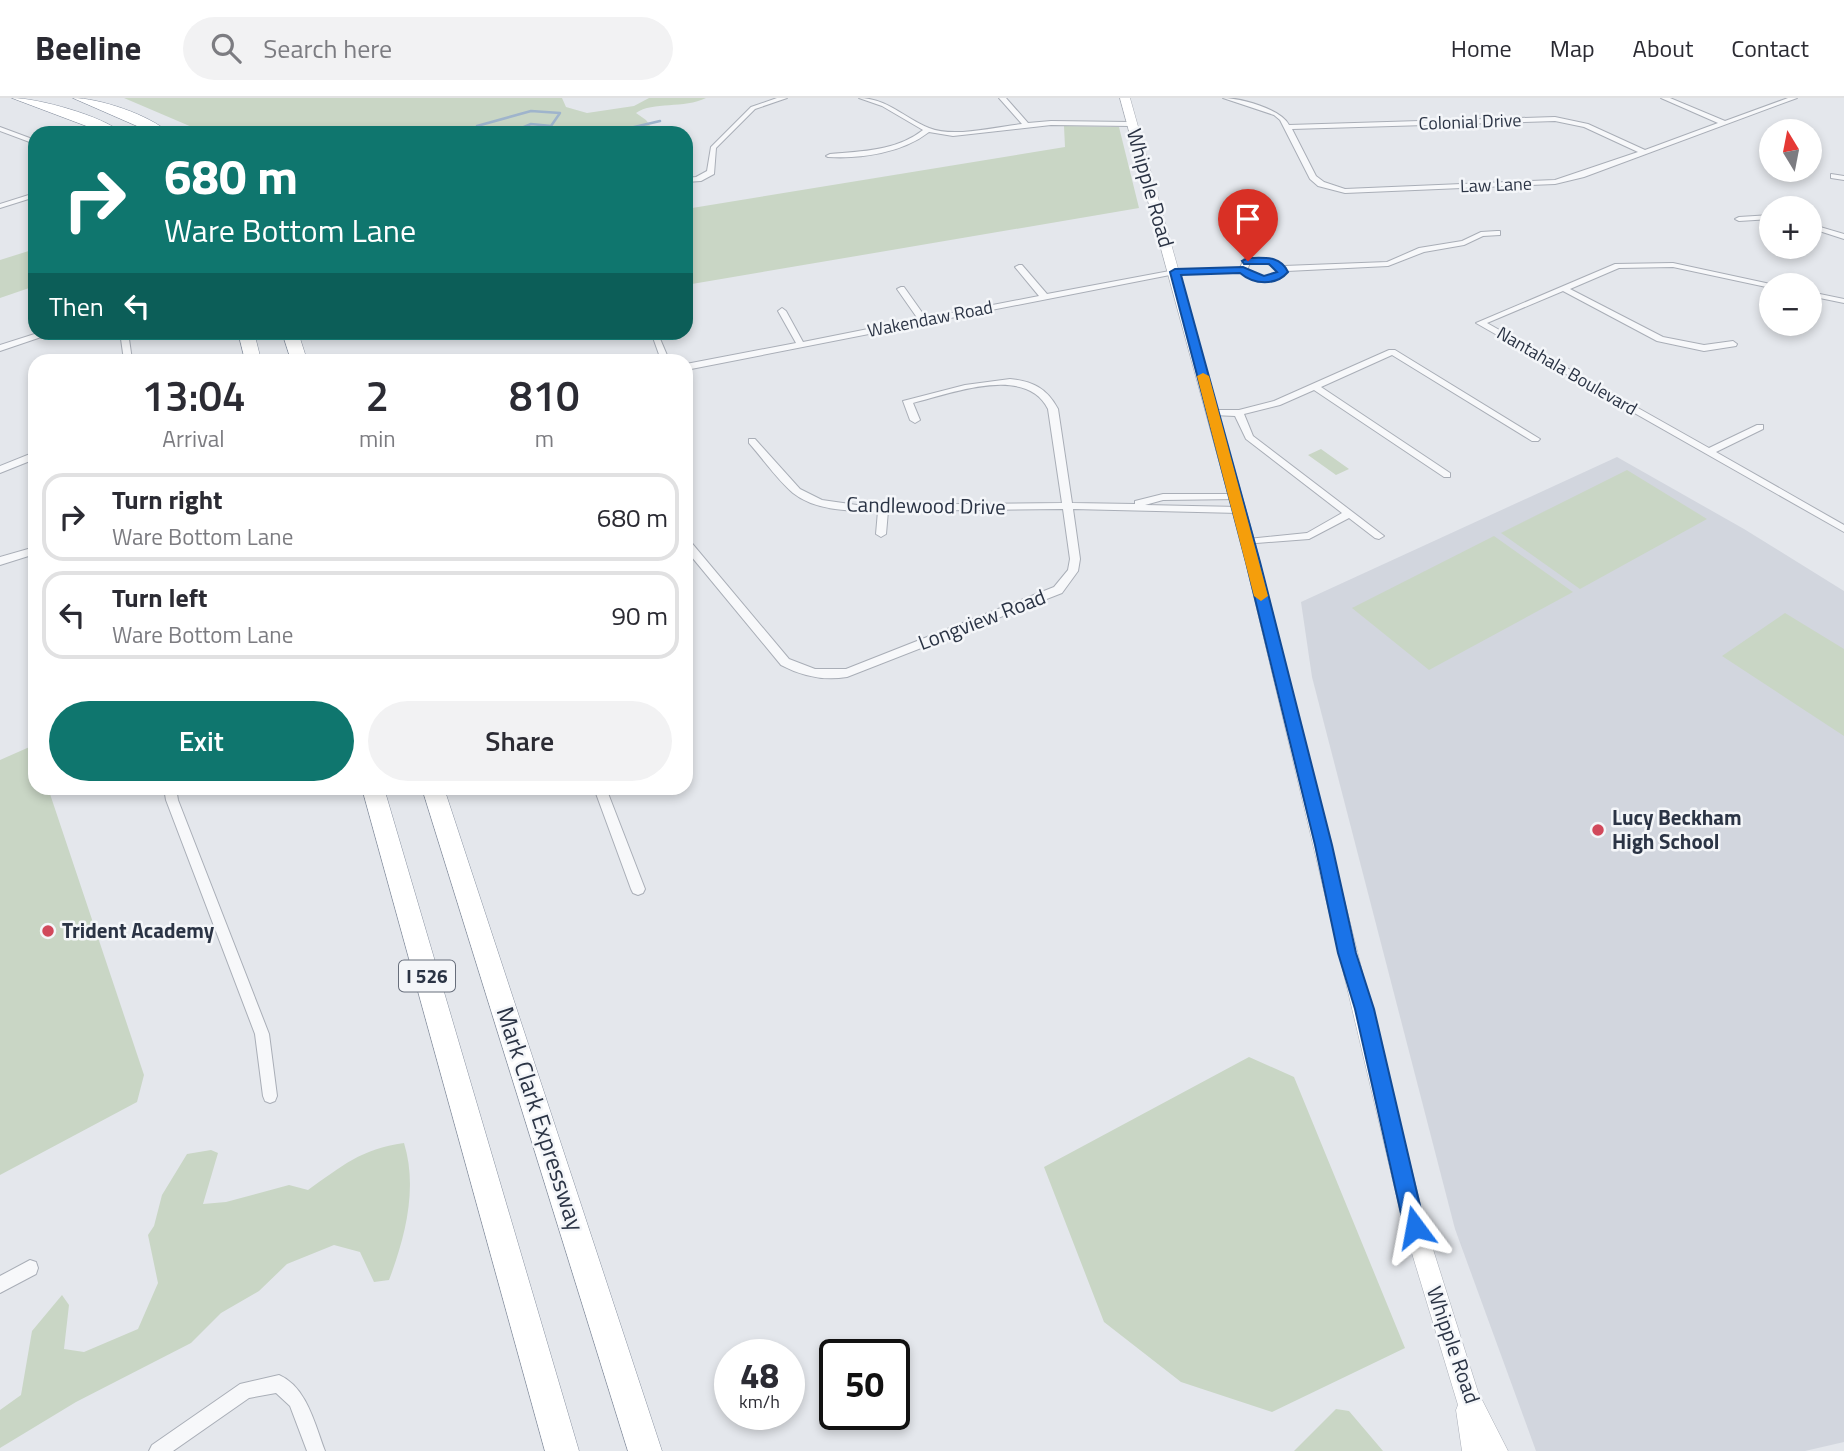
<!DOCTYPE html>
<meta charset="utf-8">
<style>
:root{--surface:#fff;--page:#f2f2f3;--text:#2b2b33;--muted:#7c7c81;--line:#e1e1e2;--accent:#0f766e}
body{margin:0;font-family:"Titillium Web",sans-serif;background:var(--page);color:var(--text);height:100vh;display:flex;flex-direction:column;font-size:26px;white-space:nowrap}
*{box-sizing:border-box;margin:0}
p{font-size:23px;color:var(--muted)}
.icon{flex:none;width:38px;height:38px;fill:none;stroke:currentColor;stroke-width:2;stroke-linecap:round;stroke-linejoin:round}
.map{position:relative;flex:1;overflow:hidden}
.side{position:absolute;left:28px;top:256px;width:665px;height:441px;display:flex;flex-direction:column;background:var(--surface);border-radius:21px;box-shadow:0 4px 10px #0003}
.side>*{flex:none}
.guide{position:absolute;left:28px;top:28px;width:665px;height:214px;border-radius:21px;box-shadow:0 4px 10px #0003;background:#0f766e;color:#fff;overflow:hidden}
.needle{width:46px;rotate:350deg}
.buttons{position:absolute;left:1759px;top:21px;display:grid;gap:14px}
.buttons a{display:grid;place-items:center;width:63px;height:63px;border-radius:50%;background:var(--surface);box-shadow:0 4px 10px #0003;font-size:35px}
.speed{position:absolute;left:714px;top:1241px;display:flex;gap:14px;font-size:35px;font-weight:700;text-align:center}
.speed>*{display:grid;place-content:center;width:91px;height:91px;border-radius:50%;background:var(--surface);box-shadow:0 4px 10px #0003;line-height:1}
.speed small{font-size:18px;font-weight:400}
.speed .limit{border:4px solid #111;border-radius:10px;background:#fff;color:#111}
.pin{position:absolute;display:grid;place-items:center;width:60px;height:60px;color:#fff;margin:-72px -30px;border-radius:50% 50% 50% 0;rotate:-45deg;box-shadow:0 0 7px #0007}
.pin .icon{rotate:45deg}
.me{position:absolute;width:77px;margin:-38px;rotate:347deg;stroke-linejoin:round;filter:drop-shadow(0 0 5px #0008)}
.turn{display:flex;align-items:center;gap:24px;height:147px;padding:0 21px;font-size:32px}
.turn .icon{width:91px;height:91px;stroke-width:2.5}
.turn b{display:block;font-size:49px;line-height:60px}
.then{display:flex;align-items:center;height:66px;padding:0 21px;background:#0003;gap:14px;font-size:26px}
.eta{display:flex;justify-content:space-evenly;align-items:center;height:119px;text-align:center}
.eta b{font-size:42px;font-weight:600;line-height:49px}
.button{display:flex;gap:14px;margin-top:auto;padding:14px 21px}
.button a{flex:1;height:80px;border-radius:42px;background:var(--accent);color:#fff;font-size:28px;font-weight:600;line-height:80px;text-align:center}
.button a+a{background:var(--page);color:var(--text)}
ul{padding:0;list-style:none}
li{display:flex;align-items:center;gap:21px;height:88px;margin:0 14px 10px;padding:0 7px;border:4px solid var(--line);border-radius:21px}
li div{flex:1}
li b{display:block;font-size:26px}
li em{font-style:normal}
header{display:flex;align-items:center;gap:42px;box-sizing:border-box;height:98px;padding:0 35px;background:var(--surface);border-bottom:2px solid var(--line)}
header strong{font-size:33px}
nav{display:flex;gap:38px;margin-inline-start:auto;font-size:24px}
.search{width:490px;height:63px;background:var(--page);display:flex;align-items:center;gap:18px;box-sizing:border-box;padding:0 24px;border-radius:38px;color:var(--muted);font-size:26px}
.map>svg:first-child{display:block}
.built{fill:#d2d6de}
.green{fill:#c9d6c5}
.lines{fill:none;stroke-linecap:round;stroke-linejoin:round}
.stream{stroke:#9fb4cc;stroke-width:2.5}
.street-casing{stroke:#a9aeb7;stroke-width:2}
.secondary-casing{stroke:#a9aeb7;stroke-width:1}
.highway-casing{stroke:#8b94a3;stroke-width:1}
.street{fill:#f7f8fa;fill-rule:evenodd}
.secondary{fill:#fff;fill-rule:evenodd}
.highway{fill:#fff;fill-rule:evenodd}
.route{fill:#1a73e8;stroke:#114b97;stroke-width:2}
.slow{fill:#f59e0b}
.poi-dot{fill:#d1495b;stroke:#f4f6f9;stroke-width:2.5}
.labels{text-anchor:middle;stroke-width:5;stroke-linejoin:round;paint-order:stroke}
.far-street-label{font-size:18px;fill:#2b3445;stroke:#f4f6f9}
.shield{fill:#f4f6f9;stroke:#676e7b;stroke-width:2}
.shield-label{font-size:19px;font-weight:bold;fill:#2b3445}
.street-label{font-size:21px;fill:#2b3445;stroke:#f4f6f9}
.poi-label{font-size:21px;font-weight:bold;fill:#2b3445;stroke:#f4f6f9;text-anchor:start}
.near-street-label{font-size:24px;fill:#2b3445;stroke:#f4f6f9}
</style>
<header>
<strong>Beeline</strong>
<div class="search"><svg class="icon" aria-label="search" viewBox="0 0 24 24"><circle cx="10" cy="10" r="6"/><path d="M15 15l6 6"/></svg>Search here</div>
<nav><a>Home</a><a>Map</a><a>About</a><a>Contact</a></nav>
</header>
<div class="map">
<svg width="1844" height="1353" viewBox="0 0 1844 1353">
<rect width="100%" height="100%" fill="#e4e7ec"/>
<!-- built -->
<path class="built" d="M 1617,359 L 1744,431 L 1844,493 L 1844,1344 L 1805,1353 L 1536,1353 L 1455,1131 L 1312,579 L 1301,504 Z"/>
<!-- green -->
<path class="green" d="M 124,0 L 562,0 L 566,9 L 587,15 L 634,8 L 649,0 L 706,0 C 684,11 653,3 636,15 L 646,22 L 655,35 L 206,35 Z
M 1064,28 L 1119,29 L 1139,110 L 686,187 L 686,111 L 1065,49 Z
M 35,151 L 35,188 L 0,200 L 0,162 Z
M 1321,351 L 1349,371 L 1336,377 L 1308,357 Z
M 1627,372 L 1707,421 L 1580,491 L 1501,435 Z
M 1494,438 L 1573,494 L 1429,572 L 1352,510 Z
M 1785,515 L 1844,551 L 1844,638 L 1722,558 Z
M 34,647 L 35,690 L 48,690 L 144,977 L 137,1004 L 0,1077 L 0,662 Z
M 1249,959 L 1294,979 L 1405,1250 L 1272,1314 L 1181,1284 L 1104,1224 L 1044,1069 Z
M 404,1045 C 418,1090 405,1140 389,1182 L 374,1184 L 360,1154 L 334,1147 L 287,1166 L 259,1193 L 221,1215 L 191,1245 L 76,1304 L 0,1350 L 0,1312 L 21,1297 L 32,1233 L 62,1197 L 69,1207 L 64,1251 L 84,1254 L 138,1231 L 158,1185 L 148,1137 L 154,1128 L 162,1097 L 187,1056 L 211,1052 L 218,1055 L 203,1106 L 226,1104 L 289,1087 L 308,1092 C 342,1068 361,1051 404,1045 Z
M 1336,1311 L 1349,1313 L 1383,1353 L 1294,1353 Z"/>
<g class="lines">
<!-- stream -->
<path class="stream" d="M 376,35 L 385,35
M 494,35 L 476,32 L 477,28 L 531,13 L 560,15 L 551,28 L 531,26 L 510,35
M 623,35 L 630,30 L 660,23"/>
<defs>
<path id="street" d="M 777,0 L 787,0 L 755,11 L 716,50 L 714,76 L 701,83 L 686,84 L 686,80 L 696,79 L 707,73 L 711,49 L 751,9 Z
M 859,0 C 887,0 904,20 929,30 C 954,40 995,29 1022,26 L 999,0 L 1006,0 L 1028,25 L 1051,23 L 1130,24 L 1133,26 L 1130,28 L 1051,27 L 953,38 L 929,34 C 902,55 861,61 828,59 L 826,58 L 830,56 C 863,53 896,53 923,32 L 882,8 Z
M 1223,0 C 1241,0 1281,11 1289,27 L 1555,19 L 1588,26 L 1645,52 L 1718,25 L 1661,0 L 1670,0 L 1725,23 L 1788,0 L 1797,0 L 1584,79 L 1555,86 L 1345,95 L 1318,88 L 1310,81 L 1280,22 L 1274,17 ZM 1555,23 L 1584,29 L 1638,54 L 1555,82 L 1345,91 L 1324,84 L 1316,78 L 1292,31 Z
M 0,29 L 35,42 L 35,46 L 0,33 Z
M 1831,76 L 1844,78 L 1844,82 L 1831,80 Z
M 35,95 L 35,99 L 0,110 L 0,106 Z
M 1771,117 L 1771,121 L 1739,123 L 1735,121 L 1739,119 Z
M 1810,126 L 1844,136 L 1844,141 L 1810,130 Z
M 1497,133 L 1500,133 L 1500,137 L 1483,138 L 1464,147 L 1424,154 L 1388,168 L 1287,173 L 1281,180 L 1268,184 L 1254,182 L 1241,174 L 1175,176 L 686,272 L 686,266 L 796,245 L 778,213 L 782,210 L 786,213 L 803,244 L 918,221 L 897,191 L 901,189 L 904,189 L 926,220 L 1039,198 L 1015,169 L 1019,167 L 1022,167 L 1047,196 L 1175,172 L 1240,170 L 1244,161 L 1264,160 L 1284,168 L 1387,164 L 1419,150 L 1462,143 L 1481,134 ZM 1263,164 L 1277,170 L 1279,174 C 1268,182 1257,180 1247,172 L 1250,165 Z
M 1673,165 L 1775,187 L 1771,187 L 1771,190 L 1673,169 L 1619,170 L 1570,191 L 1663,239 L 1704,247 L 1733,243 L 1737,246 L 1736,248 L 1704,253 L 1657,243 L 1563,193 L 1487,225 L 1709,350 L 1757,327 L 1763,327 L 1763,331 L 1716,354 L 1844,427 L 1844,434 L 1476,225 L 1615,166 Z
M 1810,194 L 1844,201 L 1844,205 L 1810,198 Z
M 41,234 L 56,234 L 0,253 L 0,247 Z
M 120,234 L 128,234 L 132,262 L 124,262 Z
M 651,234 L 658,236 L 669,262 L 661,262 Z
M 1389,252 L 1395,252 L 1540,341 L 1538,343 L 1532,343 L 1392,257 L 1321,289 L 1450,375 L 1450,379 L 1444,379 L 1314,292 L 1280,307 L 1244,316 L 1253,338 L 1384,438 L 1379,441 L 1375,440 L 1349,420 L 1309,441 L 1244,446 L 1243,444 L 1248,441 L 1307,435 L 1342,415 L 1246,341 L 1235,318 L 1213,317 L 1208,314 L 1210,312 L 1239,312 L 1274,303 Z
M 515,258 L 518,259 L 520,262 L 512,262 L 512,259 Z
M 1010,281 C 1032,283 1047,290 1058,311 L 1072,405 L 1135,406 L 1135,403 L 1163,396 L 1236,396 L 1241,399 L 1240,401 L 1163,402 L 1145,407 L 1239,409 L 1244,412 L 1239,415 L 1073,411 L 1080,461 L 1078,473 L 1062,495 L 847,579 C 823,583 802,578 781,567 L 686,452 L 686,442 L 690,443 L 789,561 L 815,571 L 846,571 L 1054,489 L 1068,472 L 1070,461 L 1063,411 L 888,413 L 886,436 L 881,439 L 876,436 L 878,413 C 850,413 815,413 793,395 C 777,381 763,361 749,345 L 749,341 L 755,341 L 800,391 L 822,402 L 857,407 L 1062,405 L 1048,311 C 1026,266 950,296 913,305 L 920,322 L 915,325 L 910,322 L 903,303 L 965,287 Z
M 35,354 L 35,361 L 0,375 L 0,368 Z
M 35,449 L 35,456 L 0,467 L 0,459 Z
M 164,690 L 176,690 L 178,702 L 269,936 L 277,998 L 275,1003 L 270,1005 L 265,1003 L 263,998 L 255,936 L 166,702 Z
M 594,690 L 606,690 L 645,791 L 643,795 L 638,797 L 633,795 L 631,791 Z
M 30,1162 L 36,1164 L 38,1170 L 36,1176 L 0,1195 L 0,1178 Z
M 279,1277 C 307,1289 315,1327 325,1353 L 307,1353 L 290,1308 L 276,1295 L 249,1300 L 173,1353 L 149,1353 L 152,1347 L 240,1286 Z"/>
<path id="secondary" d="M 1120,0 L 1130,0 L 1255,444 L 1426,1129 L 1478,1294 L 1508,1353 L 1462,1353 L 1456,1312 L 1458,1307 L 1404,1129 L 1241,444 Z"/>
<path id="highway" d="M 12,0 C 38,0 103,18 122,35 L 105,35 Z
M 73,0 C 99,0 150,17 169,35 L 153,35 Z
M 238,234 L 254,234 L 261,262 L 245,262 Z
M 282,234 L 298,234 L 307,262 L 291,262 Z
M 362,690 L 384,690 L 579,1353 L 545,1353 Z
M 422,690 L 444,690 L 662,1353 L 628,1353 Z"/>
</defs>
<!-- street casing -->
<use href="#street" class="street-casing"/>
<!-- secondary casing -->
<use href="#secondary" class="secondary-casing"/>
<!-- highway casing -->
<use href="#highway" class="highway-casing"/>
<!-- street -->
<use href="#street" class="street"/>
<!-- secondary -->
<use href="#secondary" class="secondary"/>
<!-- highway -->
<use href="#highway" class="highway"/>
</g>
<!-- route -->
<path class="route" d="M 1248,160 C 1264,160 1280,157 1288,174 C 1276,188 1254,187 1240,175 L 1181,177 L 1260,464 L 1332,747 L 1356,855 L 1374,911 L 1425,1129 L 1422,1136 L 1415,1139 L 1407,1136 L 1404,1129 L 1355,911 L 1338,855 L 1315,747 L 1246,464 L 1170,174 L 1175,171 L 1243,169 L 1264,178 L 1277,174 L 1269,166 L 1244,166 L 1242,163 Z"/>
<!-- slow -->
<path class="slow" d="M 1203,275 L 1209,278 L 1268,498 L 1261,503 L 1254,498 L 1197,278 Z"/>
<!-- markers -->
<g class="poi-dot">
<circle cx="1598" cy="732" r="7"/>
<circle cx="48" cy="833" r="7"/>
</g>
<g class="labels">
<!-- far-street labels -->
<g class="far-street-label">
<text transform="translate(1470 24) rotate(-2)" y="6">Colonial Drive</text>
<text transform="translate(1496 87) rotate(-2)" y="6">Law Lane</text>
<text transform="translate(930 221) rotate(-11)" y="6">Wakendaw Road</text>
<text transform="translate(1567 273) rotate(30)" y="6">Nantahala Boulevard</text>
</g>
<!-- shield labels -->
<rect class="shield" x="399" y="862.5" width="56" height="31" rx="5"/>
<g class="shield-label">
<text x="427" y="885">I 526</text>
</g>
<!-- street labels -->
<g class="street-label">
<text transform="translate(1150 90) rotate(74)" y="7">Whipple Road</text>
<text transform="translate(926 408) rotate(1)" y="7">Candlewood Drive</text>
<text transform="translate(982 522) rotate(-21)" y="7">Longview Road</text>
<text transform="translate(1453 1247) rotate(71)" y="7">Whipple Road</text>
</g>
<!-- poi labels -->
<g class="poi-label">
<text x="1612" y="727">Lucy Beckham<tspan x="1612" dy="24">High School</tspan></text>
<text x="62" y="840">Trident Academy</text>
</g>
<!-- near-street labels -->
<g class="near-street-label">
<text transform="translate(540 1021) rotate(72)" y="8">Mark Clark Expressway</text>
</g>
</g>
</svg>
<div class="buttons">
<a><svg class="needle" viewBox="-14 -14 28 28"><path d="M0-13l5 13h-10z" fill="#e53935"/><path d="M0 13l5-13h-10z" fill="#7c7c81"/></svg></a>
<a>+</a>
<a>−</a>
</div>
<div class="speed"><div>48<small>km/h</small></div><div class="limit">50</div></div>
<div class="pin" style="left:1248px;top:163px;background:#d93025"><svg class="icon" aria-label="arrive" viewBox="0 0 24 24"><path d="M6 21V4h12l-3 4 3 4H6"/></svg></div>
<svg class="me" style="left:1415px;top:1129px" viewBox="-20 -20 40 40"><path d="M0-17L14 15 0 8-14 15z" fill="#1a73e8" stroke="#fff" stroke-width="4"/></svg>
<div class="guide">
<div class="turn"><svg class="icon" aria-label="right" viewBox="0 0 24 24"><path d="M7 20v-9h11M14 6l5 5-5 5"/></svg><div><b>680 m</b>Ware Bottom Lane</div></div>
<div class="then">Then<svg class="icon" aria-label="left" viewBox="0 0 24 24"><path d="M17 20v-9H6M10 6l-5 5 5 5"/></svg></div>
</div>
<section class="side">
<div class="eta">
<div><b>13:04</b><p>Arrival</p></div>
<div><b>2</b><p>min</p></div>
<div><b>810</b><p>m</p></div>
</div>
<ul>
<li><svg class="icon" aria-label="right" viewBox="0 0 24 24"><path d="M7 20v-9h11M14 6l5 5-5 5"/></svg><div><b>Turn right</b><p>Ware Bottom Lane</p></div><em>680 m</em></li>
<li><svg class="icon" aria-label="left" viewBox="0 0 24 24"><path d="M17 20v-9H6M10 6l-5 5 5 5"/></svg><div><b>Turn left</b><p>Ware Bottom Lane</p></div><em>90 m</em></li>
</ul>
<div class="button"><a>Exit</a><a>Share</a></div>
</section>
</div>
